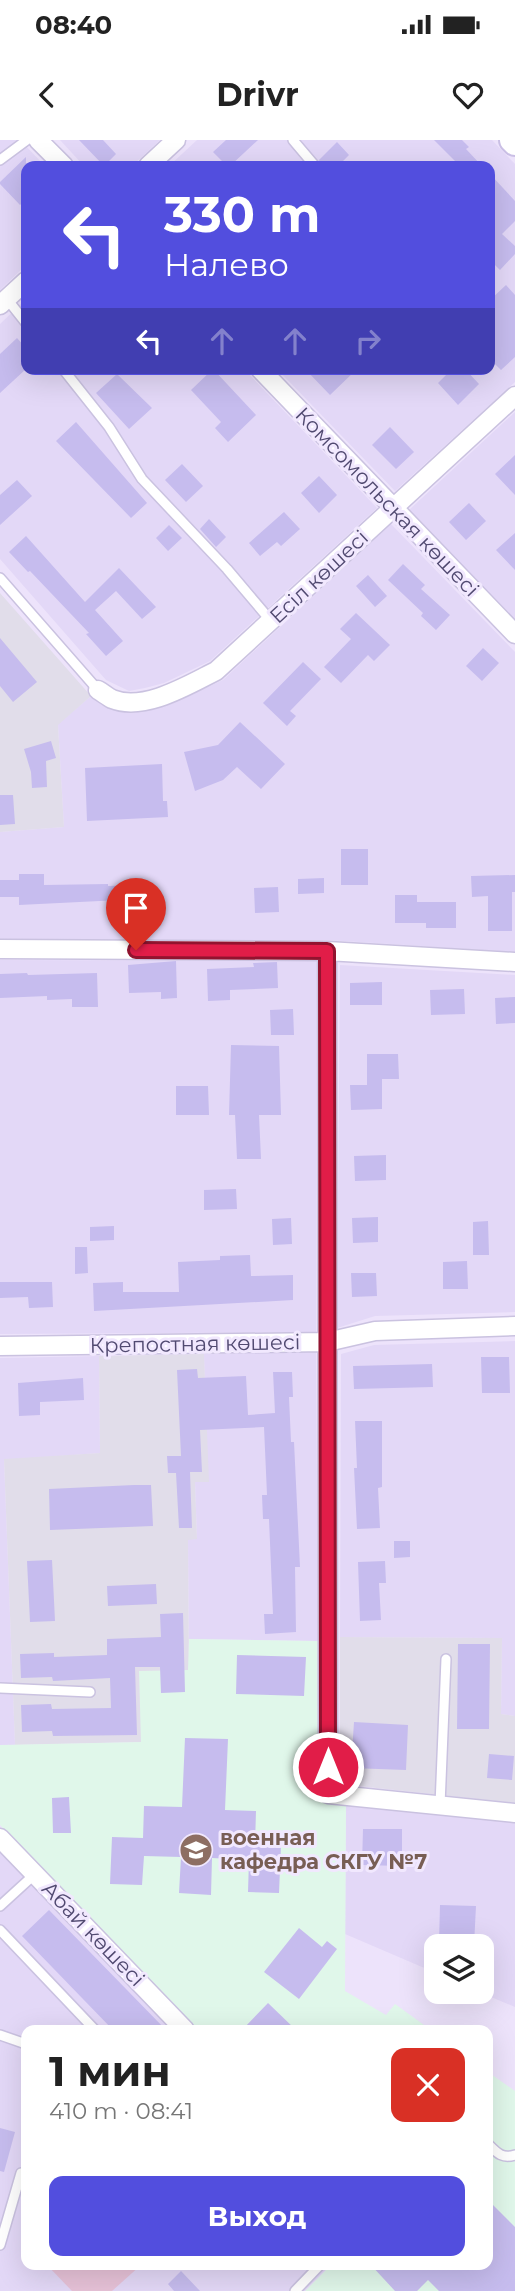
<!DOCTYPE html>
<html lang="ru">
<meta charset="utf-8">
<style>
:root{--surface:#fff;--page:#f6f6f6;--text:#222;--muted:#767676;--accent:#524ede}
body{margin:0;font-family:Montserrat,sans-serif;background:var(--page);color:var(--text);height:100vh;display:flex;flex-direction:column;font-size:26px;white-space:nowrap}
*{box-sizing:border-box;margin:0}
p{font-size:23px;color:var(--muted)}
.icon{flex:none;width:38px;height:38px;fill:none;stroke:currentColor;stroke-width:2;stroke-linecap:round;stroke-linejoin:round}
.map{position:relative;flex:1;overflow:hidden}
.sheet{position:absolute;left:21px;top:1885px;width:472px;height:245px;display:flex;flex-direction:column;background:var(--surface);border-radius:14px;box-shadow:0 7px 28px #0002}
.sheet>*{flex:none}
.top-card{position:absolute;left:21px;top:21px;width:474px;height:214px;border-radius:14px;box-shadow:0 7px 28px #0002;background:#524ede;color:#fff;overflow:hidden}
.tools{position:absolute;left:424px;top:1794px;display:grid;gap:14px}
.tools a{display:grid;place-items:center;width:70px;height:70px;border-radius:14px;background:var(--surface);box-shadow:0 7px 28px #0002;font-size:35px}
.pin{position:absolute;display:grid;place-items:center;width:60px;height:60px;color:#fff;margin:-72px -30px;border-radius:50% 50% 50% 0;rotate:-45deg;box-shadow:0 0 7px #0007}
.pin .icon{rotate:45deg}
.me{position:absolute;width:77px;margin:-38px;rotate:0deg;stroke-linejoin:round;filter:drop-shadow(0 0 5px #0008)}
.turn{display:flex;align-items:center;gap:24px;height:147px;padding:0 28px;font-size:32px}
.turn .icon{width:91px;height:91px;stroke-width:2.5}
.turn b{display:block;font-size:49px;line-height:60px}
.lanes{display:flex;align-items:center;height:66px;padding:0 28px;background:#0003;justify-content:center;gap:35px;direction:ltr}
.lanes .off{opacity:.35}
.round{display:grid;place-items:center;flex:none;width:74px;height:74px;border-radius:14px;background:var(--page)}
.summary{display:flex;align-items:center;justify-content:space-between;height:119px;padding:0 28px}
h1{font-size:42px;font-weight:700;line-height:52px}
.cta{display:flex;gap:14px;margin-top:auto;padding:14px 28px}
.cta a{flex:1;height:80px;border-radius:14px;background:var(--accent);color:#fff;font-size:28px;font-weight:700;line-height:80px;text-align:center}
.status{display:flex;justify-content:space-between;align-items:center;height:49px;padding:0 35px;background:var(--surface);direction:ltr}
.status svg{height:19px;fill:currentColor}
header{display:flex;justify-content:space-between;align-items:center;height:91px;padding:0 28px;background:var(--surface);font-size:32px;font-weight:700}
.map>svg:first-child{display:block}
.residential{fill:#e3d8f7}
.industrial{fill:#e1ddea}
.education{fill:#e0f7ea}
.green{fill:#e7c2d8}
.building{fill:#c6bcee}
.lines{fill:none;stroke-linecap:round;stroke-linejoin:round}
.lane-casing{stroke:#cac2e0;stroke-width:12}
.street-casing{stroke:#cac2e0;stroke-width:21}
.secondary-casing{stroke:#cabfe5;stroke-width:28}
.lane{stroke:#fff;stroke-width:9}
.street{stroke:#fff;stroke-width:18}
.secondary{stroke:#fff;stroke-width:24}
.route-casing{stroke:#92132f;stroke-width:18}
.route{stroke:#e11d48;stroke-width:12}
.labels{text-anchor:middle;stroke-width:6;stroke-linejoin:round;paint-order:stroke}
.street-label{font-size:21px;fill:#514a71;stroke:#f1e8fe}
.education-label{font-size:21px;font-weight:bold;fill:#785e54;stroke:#f1e8fe;text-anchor:start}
</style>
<div class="status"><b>08:40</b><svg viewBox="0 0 49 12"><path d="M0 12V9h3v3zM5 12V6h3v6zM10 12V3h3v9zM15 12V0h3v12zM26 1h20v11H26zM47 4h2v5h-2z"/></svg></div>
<header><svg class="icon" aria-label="back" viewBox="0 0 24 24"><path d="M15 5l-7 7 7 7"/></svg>Drivr<svg class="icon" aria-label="heart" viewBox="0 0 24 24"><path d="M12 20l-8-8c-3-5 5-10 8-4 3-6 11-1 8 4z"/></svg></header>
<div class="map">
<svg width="515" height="2151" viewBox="0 0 515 2151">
<rect width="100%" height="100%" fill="#ede3fb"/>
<!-- residential -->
<path class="residential" d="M 0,0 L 20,0 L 45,26 L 26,26 L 26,125 L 0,150 Z
M 60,0 L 160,0 L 132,26 L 84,26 Z
M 197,0 L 492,0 L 515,24 L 515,242 L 395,351 L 277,229 L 490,229 L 490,26 L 169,26 Z
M 26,159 L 26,229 L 244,229 L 377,368 L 210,521 L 164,543 L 145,548 L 129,551 L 106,540 L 0,419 L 0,184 Z
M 515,272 L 515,480 L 409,370 Z
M 391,384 L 515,512 L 515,812 L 328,800 L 0,801 L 0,692 L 64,687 L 58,584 L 91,556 L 109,568 L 130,571 L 149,569 L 171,564 L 223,540 Z
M 0,820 L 316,821 L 316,1192 L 0,1194 Z
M 340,825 L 515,835 L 515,1172 L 375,1176 L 337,1188 Z
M 515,1201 L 515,1576 L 501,1574 L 502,1498 L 340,1497 L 341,1214 L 374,1205 Z
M 316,1212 L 318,1501 L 189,1499 L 188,1399 L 197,1398 L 195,1342 L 208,1341 L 204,1214 Z
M 99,1216 L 100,1313 L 4,1320 L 15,1605 L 0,1605 L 0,1218 Z
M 346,1664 L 515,1682 L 515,1867 L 479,1852 L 481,1852 L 481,1806 L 436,1806 L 436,1833 L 345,1794 Z
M 0,1711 L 173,1890 L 26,1890 L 26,2124 L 331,2125 L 305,2151 L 0,2151 Z"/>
<!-- industrial -->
<path class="industrial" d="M 0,453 L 91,556 L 58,585 L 64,687 L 0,692 Z
M 204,1214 L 209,1342 L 195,1342 L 197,1399 L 188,1400 L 189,1530 L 142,1602 L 15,1605 L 4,1319 L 100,1313 L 99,1216 Z
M 340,1497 L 502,1498 L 501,1574 L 515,1576 L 515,1663 L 340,1644 Z"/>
<!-- education -->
<path class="education" d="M 189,1499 L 318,1501 L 319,1661 L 346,1664 L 345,1851 L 386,1875 L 395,1864 L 431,1890 L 197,1890 L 0,1685 L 0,1605 L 141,1602 L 139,1531 L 188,1530 Z
M 488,1932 L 515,1951 L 515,2151 L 305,2151 L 331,2125 L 488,2124 Z"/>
<!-- green -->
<path class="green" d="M 47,2125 L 141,2125 L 112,2151 L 72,2151 Z"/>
<!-- building -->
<path class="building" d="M 79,0 L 103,0 L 116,14 L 104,26 Z
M 226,0 L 258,0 L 230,26 L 227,26 L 213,12 Z
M 434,0 L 462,0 L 469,7 L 466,9 L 482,26 L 460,26 Z
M 337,2 L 349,15 L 338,26 L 322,26 L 319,20 Z
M 26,17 L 26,59 L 20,65 L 0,44 L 0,42 Z
M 490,34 L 515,61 L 515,81 L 502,94 L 515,106 L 515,114 L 500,130 L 490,120 Z
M 506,145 L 515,155 L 515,217 L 501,230 L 490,219 L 490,160 Z
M 17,198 L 26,208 L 26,229 L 0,253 L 0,214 Z
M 213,229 L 256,275 L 228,302 L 215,288 L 221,282 L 191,250 Z
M 305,229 L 357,229 L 330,255 Z
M 452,229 L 465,229 L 479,244 L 458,265 L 438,243 Z
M 117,234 L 152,268 L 129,289 L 96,253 Z
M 76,282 L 147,363 L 131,378 L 56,301 Z
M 390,287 L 414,312 L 396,329 L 372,305 Z
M 515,315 L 515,355 L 495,334 Z
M 182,324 L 203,346 L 186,362 L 165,340 Z
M 319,336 L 337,355 L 319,373 L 301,353 Z
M 17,340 L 32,356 L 0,385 L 0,355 Z
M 469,363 L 486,381 L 466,400 L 449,382 Z
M 284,372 L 300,389 L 281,406 L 277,402 L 260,416 L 249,403 Z
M 209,379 L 226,397 L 216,407 L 200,389 Z
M 169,385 L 182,398 L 168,411 L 156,398 Z
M 515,393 L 515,430 L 496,410 Z
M 26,396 L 85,462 L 119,428 L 156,467 L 142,479 L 116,451 L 95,470 L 123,501 L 106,516 L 86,494 L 89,493 L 30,431 L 28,432 L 9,412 Z
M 403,424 L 425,445 L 421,449 L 450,475 L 436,490 L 421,476 L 423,473 L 388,440 Z
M 368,435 L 387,456 L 375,467 L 356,446 Z
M 356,473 L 390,505 L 374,521 L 368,515 L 341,543 L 324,527 L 351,499 L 340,489 Z
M 0,498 L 37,542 L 13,562 L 0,546 Z
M 483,508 L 499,523 L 482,541 L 466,526 Z
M 303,522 L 321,539 L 290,571 L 296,576 L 287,586 L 263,563 Z
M 240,582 L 285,624 L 261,649 L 237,627 L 223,640 L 195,651 L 184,612 L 218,605 Z
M 51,601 L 56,618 L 46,621 L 47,647 L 32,648 L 31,632 L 24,609 Z
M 162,624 L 163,661 L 167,661 L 168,677 L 87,681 L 85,628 Z
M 0,655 L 13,655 L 15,684 L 0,685 Z
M 341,709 L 368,709 L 368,745 L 341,745 Z
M 19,734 L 44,734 L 44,745 L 108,744 L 108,746 L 138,745 L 139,766 L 120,767 L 120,760 L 19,765 L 19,757 L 0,757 L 0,740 L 19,740 Z
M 515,735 L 515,752 L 512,752 L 512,791 L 488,791 L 488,756 L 472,757 L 471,736 Z
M 324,738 L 324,753 L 298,754 L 298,739 Z
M 278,747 L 279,772 L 255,773 L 254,748 Z
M 395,755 L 417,755 L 417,762 L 456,762 L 456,788 L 426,788 L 426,783 L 395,783 Z
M 176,821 L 177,858 L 161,859 L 161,852 L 129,853 L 128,825 Z
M 277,822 L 278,848 L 230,850 L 230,860 L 208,861 L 207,829 L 254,827 L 253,823 Z
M 27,833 L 28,835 L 97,833 L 98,867 L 72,867 L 72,859 L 47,860 L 47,856 L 0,858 L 0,834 Z
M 382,842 L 382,865 L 350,865 L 350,843 Z
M 464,849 L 465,874 L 431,875 L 430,850 Z
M 515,857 L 515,883 L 496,884 L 495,858 Z
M 293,869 L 294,895 L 271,895 L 270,870 Z
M 231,905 L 279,906 L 281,975 L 259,975 L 261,1019 L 237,1019 L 235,975 L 229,975 Z
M 367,914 L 398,914 L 399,939 L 382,939 L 382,969 L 351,970 L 350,945 L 367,945 Z
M 176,946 L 208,946 L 209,975 L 176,975 Z
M 386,1015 L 386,1040 L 355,1041 L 354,1016 Z
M 236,1049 L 237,1069 L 204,1070 L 204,1050 Z
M 378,1077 L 378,1102 L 353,1103 L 352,1078 Z
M 291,1078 L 292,1104 L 273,1105 L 272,1079 Z
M 488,1081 L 489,1115 L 473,1115 L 473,1082 Z
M 114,1086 L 114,1100 L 90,1101 L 90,1087 Z
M 75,1107 L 87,1107 L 88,1133 L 75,1134 Z
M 250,1115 L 251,1136 L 293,1135 L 293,1160 L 94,1171 L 93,1143 L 123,1142 L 123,1152 L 179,1152 L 178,1122 L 220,1120 L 220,1116 Z
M 467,1121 L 468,1149 L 443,1149 L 443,1122 Z
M 351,1133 L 376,1133 L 377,1156 L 352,1157 Z
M 0,1142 L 52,1142 L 53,1167 L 29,1168 L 28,1157 L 0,1158 Z
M 481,1217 L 509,1217 L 510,1253 L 482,1253 Z
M 432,1224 L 433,1247 L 354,1249 L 353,1226 Z
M 197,1229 L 198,1238 L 246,1236 L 248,1275 L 275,1273 L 273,1232 L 292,1232 L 293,1257 L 289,1257 L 291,1302 L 294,1302 L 300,1427 L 295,1427 L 296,1492 L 265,1494 L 264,1474 L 273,1474 L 269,1379 L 263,1379 L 262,1355 L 267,1355 L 264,1287 L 200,1290 L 202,1332 L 190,1332 L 192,1388 L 179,1388 L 176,1333 L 168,1333 L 167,1316 L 181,1316 L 177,1230 Z
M 83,1238 L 84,1260 L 40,1262 L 40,1275 L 19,1276 L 18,1243 Z
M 355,1281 L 382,1281 L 382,1347 L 378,1348 L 380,1388 L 357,1389 L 354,1328 L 357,1328 Z
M 134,1345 L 151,1345 L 153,1386 L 50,1390 L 49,1349 Z
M 394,1401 L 410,1401 L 410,1417 L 394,1418 Z
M 52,1420 L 55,1481 L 30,1482 L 27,1421 Z
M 385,1421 L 386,1443 L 379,1443 L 381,1480 L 360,1481 L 358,1422 Z
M 156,1444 L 157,1464 L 108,1466 L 107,1446 Z
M 183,1473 L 185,1552 L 161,1553 L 160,1527 L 135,1527 L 137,1595 L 53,1596 L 52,1591 L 22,1592 L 21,1565 L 51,1564 L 52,1569 L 111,1568 L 110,1538 L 53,1541 L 52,1537 L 21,1538 L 20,1514 L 54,1513 L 54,1517 L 107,1515 L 107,1499 L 161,1497 L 160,1474 Z
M 458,1504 L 490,1504 L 489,1589 L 457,1589 Z
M 237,1515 L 306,1517 L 304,1556 L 236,1554 Z
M 354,1582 L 408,1585 L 406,1630 L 351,1628 Z
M 185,1598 L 228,1599 L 225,1670 L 256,1671 L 255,1704 L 281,1705 L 279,1753 L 248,1752 L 249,1720 L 212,1718 L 211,1755 L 179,1753 L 181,1717 L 144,1716 L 142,1745 L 110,1744 L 112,1697 L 143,1698 L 144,1666 L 182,1667 Z
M 489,1614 L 514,1616 L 512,1640 L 487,1638 Z
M 69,1657 L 71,1693 L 53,1693 L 52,1658 Z
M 363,1689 L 402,1689 L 402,1726 L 362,1725 Z
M 440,1765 L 476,1766 L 474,1805 L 439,1803 Z
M 49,1770 L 166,1890 L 113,1890 L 22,1796 Z
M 299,1788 L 322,1807 L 327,1801 L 337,1809 L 299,1859 L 264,1832 Z
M 268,1863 L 296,1890 L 242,1890 Z
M 0,1988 L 15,1992 L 4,2032 L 0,2031 Z
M 488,2060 L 515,2087 L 515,2151 L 439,2151 L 428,2140 L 417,2151 L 395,2151 L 370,2124 L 488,2124 Z
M 181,2131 L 200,2151 L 174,2151 L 168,2144 Z"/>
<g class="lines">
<defs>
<path id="lane" d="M 293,0 L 315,26
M 0,20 L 27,0
M 7,159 L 26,183
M 63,229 L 109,287 L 142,339 L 227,429 L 271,481
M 0,438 L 98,550
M 0,1548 L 90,1552
M 440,1665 L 446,1519
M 0,1766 L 35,1734
M 0,1790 L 95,1890
M 0,1895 L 26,1904
M 488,2004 C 497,2013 502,2019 515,2015
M 0,2105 L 21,2033
M 295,2151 L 321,2124"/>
<path id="street" d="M 38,0 L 64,26
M 148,26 L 176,0
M 0,165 L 26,141
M 260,229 L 515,494
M 98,550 C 103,553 108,557 112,559 C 144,572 188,545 216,531 L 515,256
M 0,809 L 327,811 L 515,822
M 327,811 L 328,1654 L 515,1673
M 0,1206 L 327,1202 L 375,1191 L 515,1186
M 0,1698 L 185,1890"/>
<path id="secondary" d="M 512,0 L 515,3"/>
</defs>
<!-- lane casing -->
<use href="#lane" class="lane-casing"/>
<!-- street casing -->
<use href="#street" class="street-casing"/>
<!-- secondary casing -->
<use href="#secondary" class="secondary-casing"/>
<!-- lane -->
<use href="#lane" class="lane"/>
<!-- street -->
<use href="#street" class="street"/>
<!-- secondary -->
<use href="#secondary" class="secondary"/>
</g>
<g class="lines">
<defs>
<path id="route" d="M 136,810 L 327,811 L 328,1627"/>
</defs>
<!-- route casing -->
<use href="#route" class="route-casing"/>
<!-- route -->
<use href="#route" class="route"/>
</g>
<!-- icons -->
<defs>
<symbol id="university-disc" viewBox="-11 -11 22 22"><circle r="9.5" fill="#8d6e63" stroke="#f1e8fe"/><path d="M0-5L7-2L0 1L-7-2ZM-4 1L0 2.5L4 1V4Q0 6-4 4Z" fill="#fff"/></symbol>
</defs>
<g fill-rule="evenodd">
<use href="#university-disc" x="177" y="1691" width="38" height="38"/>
</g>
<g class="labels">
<!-- street labels -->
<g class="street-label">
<text transform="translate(387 362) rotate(46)" y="7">Комсомольская көшесі</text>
<text transform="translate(319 437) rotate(-43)" y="7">Есіл көшесі</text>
<text transform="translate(195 1204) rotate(-1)" y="7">Крепостная көшесі</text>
<text transform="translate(93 1794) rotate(46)" y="7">Абай көшесі</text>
</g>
<!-- education labels -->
<g class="education-label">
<text x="220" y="1705">военная<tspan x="220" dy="24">кафедра СКГУ №7</tspan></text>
</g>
</g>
</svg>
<div class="tools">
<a><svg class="icon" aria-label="layers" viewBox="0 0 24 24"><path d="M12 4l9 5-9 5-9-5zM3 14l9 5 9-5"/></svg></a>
</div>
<div class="pin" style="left:136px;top:810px;background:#d93025"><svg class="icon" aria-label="arrive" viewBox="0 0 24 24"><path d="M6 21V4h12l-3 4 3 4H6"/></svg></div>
<svg class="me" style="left:328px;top:1627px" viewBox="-20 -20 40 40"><circle r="17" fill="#e11d48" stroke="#fff" stroke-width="3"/><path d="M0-11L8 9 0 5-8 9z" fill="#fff"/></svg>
<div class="top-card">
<div class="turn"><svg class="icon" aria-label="left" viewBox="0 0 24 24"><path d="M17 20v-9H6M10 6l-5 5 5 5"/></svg><div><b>330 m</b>Налево</div></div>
<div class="lanes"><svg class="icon" aria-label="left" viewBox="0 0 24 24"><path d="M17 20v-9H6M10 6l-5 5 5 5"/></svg><svg class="icon off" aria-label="ahead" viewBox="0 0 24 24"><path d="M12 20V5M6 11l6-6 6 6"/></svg><svg class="icon off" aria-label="ahead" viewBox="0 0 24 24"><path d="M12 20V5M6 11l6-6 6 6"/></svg><svg class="icon off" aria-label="right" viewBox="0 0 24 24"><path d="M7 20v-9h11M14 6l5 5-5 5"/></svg></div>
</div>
<section class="sheet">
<div class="summary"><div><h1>1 мин</h1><p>410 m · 08:41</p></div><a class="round" style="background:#d93025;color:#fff"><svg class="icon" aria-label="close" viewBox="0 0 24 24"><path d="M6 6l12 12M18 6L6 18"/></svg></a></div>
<div class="cta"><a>Выход</a></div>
</section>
</div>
